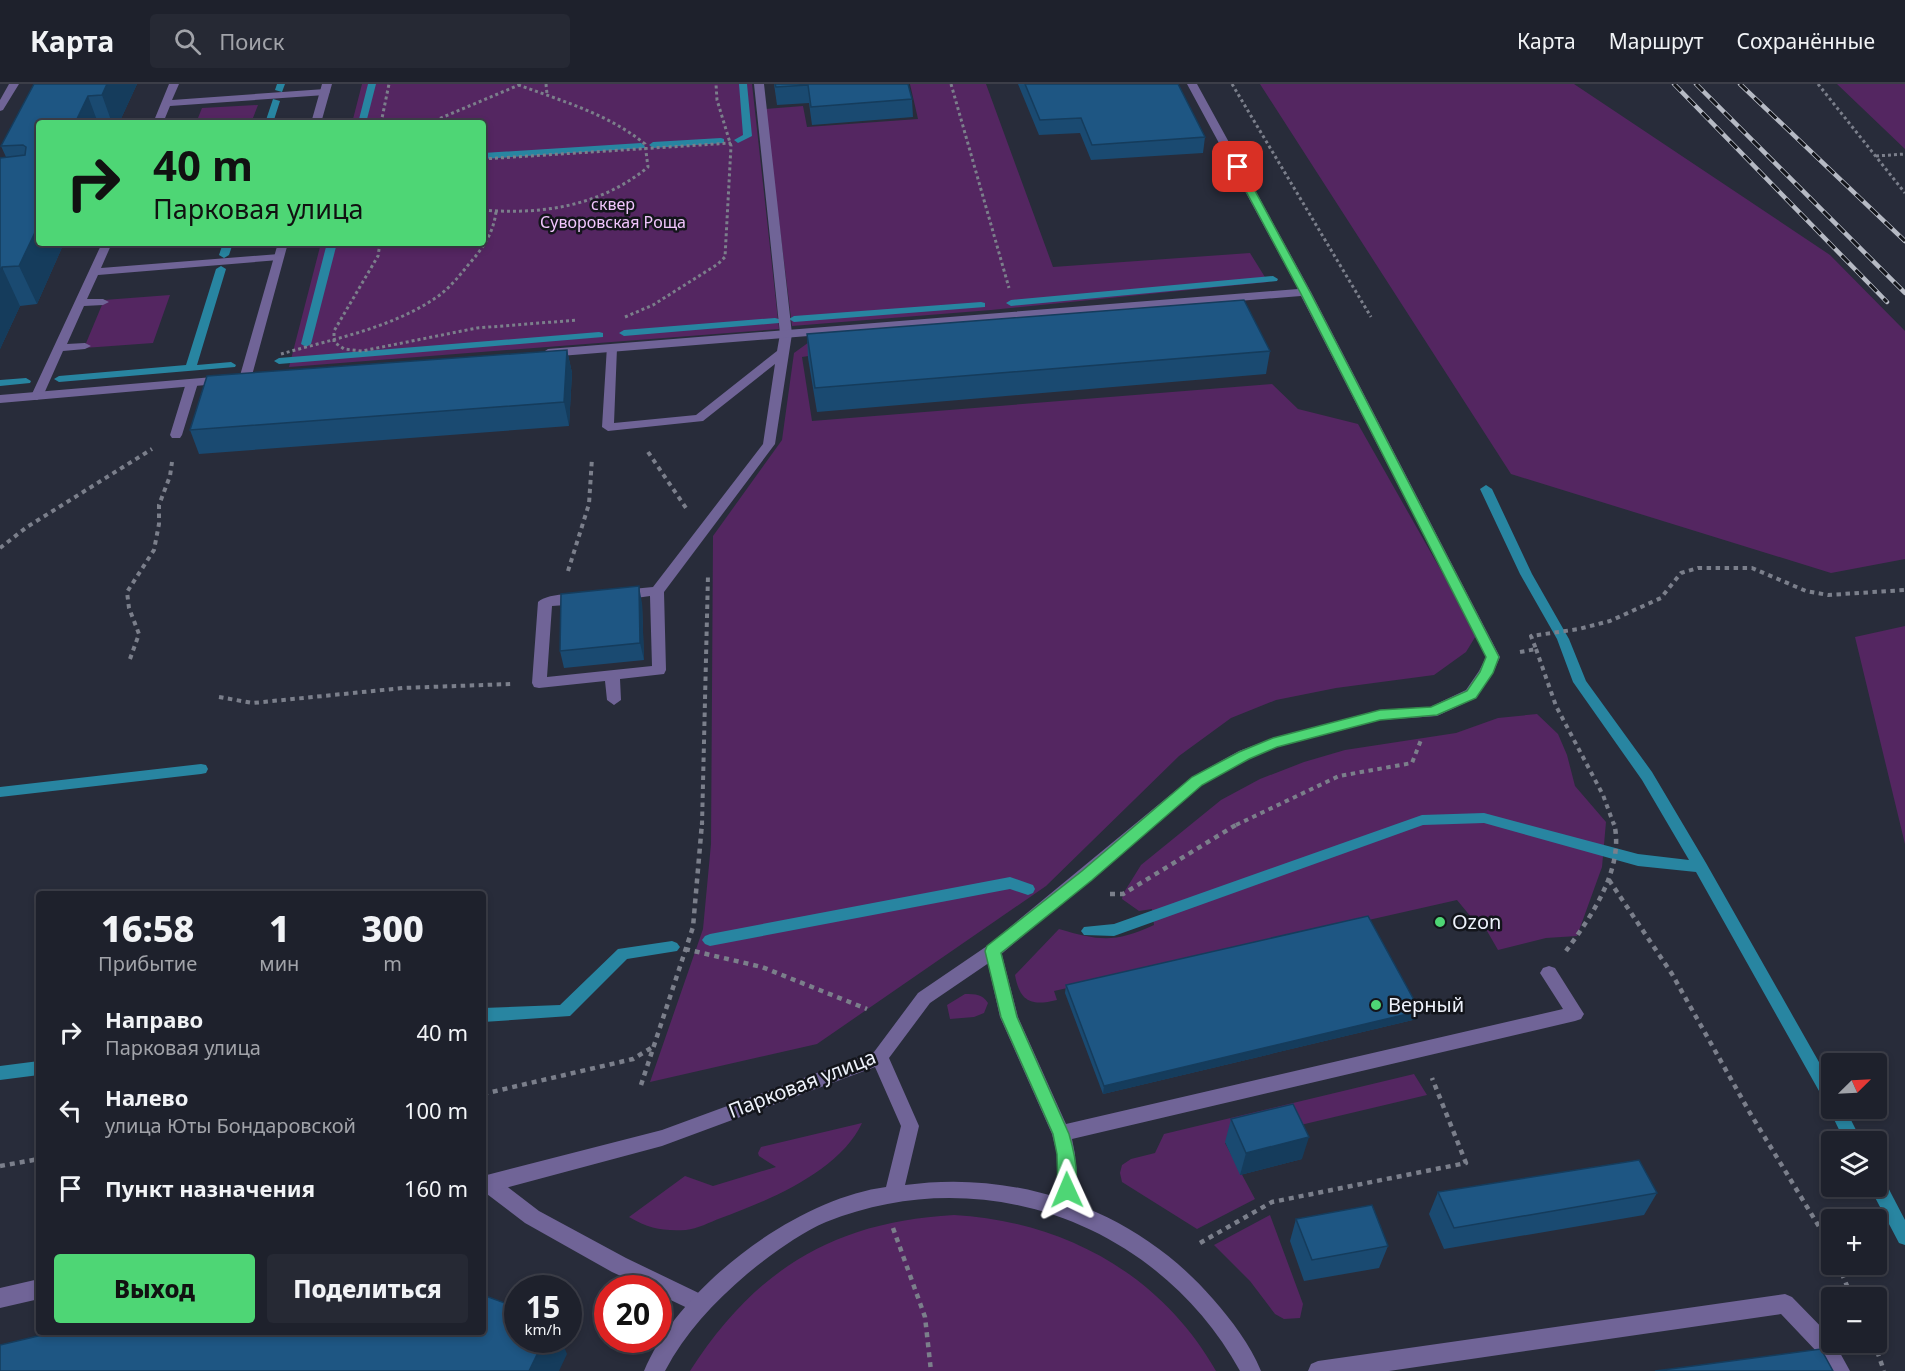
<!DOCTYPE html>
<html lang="ru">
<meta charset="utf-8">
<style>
:root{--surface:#1e212c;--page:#262934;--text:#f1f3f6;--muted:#a1a3a9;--line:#3c3e48;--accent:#4ed675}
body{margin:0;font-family:"Noto Sans",sans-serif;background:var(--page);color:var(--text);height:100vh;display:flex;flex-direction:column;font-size:22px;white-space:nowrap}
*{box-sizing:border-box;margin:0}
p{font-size:20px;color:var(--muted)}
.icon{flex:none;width:33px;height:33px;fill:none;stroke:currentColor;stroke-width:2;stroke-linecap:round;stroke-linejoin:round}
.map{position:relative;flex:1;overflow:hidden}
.details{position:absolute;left:36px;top:807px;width:450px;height:444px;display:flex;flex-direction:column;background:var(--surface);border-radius:6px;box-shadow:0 3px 9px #0003,0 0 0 2px var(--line)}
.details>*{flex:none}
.banner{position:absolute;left:36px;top:36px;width:450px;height:126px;border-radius:6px;box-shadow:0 3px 9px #0003,0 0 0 2px var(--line);background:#4ed675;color:#111;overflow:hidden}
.needle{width:39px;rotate:66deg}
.fabs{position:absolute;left:1821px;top:969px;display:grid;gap:12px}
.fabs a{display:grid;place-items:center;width:66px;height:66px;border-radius:6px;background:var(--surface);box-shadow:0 3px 9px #0003,0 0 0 2px var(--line);font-size:30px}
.speed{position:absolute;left:504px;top:1191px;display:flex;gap:12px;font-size:30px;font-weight:700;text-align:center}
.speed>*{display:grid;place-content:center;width:78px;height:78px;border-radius:50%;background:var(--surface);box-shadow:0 3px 9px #0003,0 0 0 2px var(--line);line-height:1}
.speed small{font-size:15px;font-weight:400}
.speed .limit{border:9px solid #d22;background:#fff;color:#111}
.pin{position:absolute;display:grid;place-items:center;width:51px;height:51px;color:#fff;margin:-26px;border-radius:12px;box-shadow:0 3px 9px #0006}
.me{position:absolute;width:66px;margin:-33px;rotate:359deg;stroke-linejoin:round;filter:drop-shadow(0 0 4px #0008)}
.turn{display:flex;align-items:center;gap:21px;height:126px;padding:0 18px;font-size:27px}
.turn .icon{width:78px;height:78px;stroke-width:2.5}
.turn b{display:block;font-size:42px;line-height:51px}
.eta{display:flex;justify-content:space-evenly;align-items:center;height:102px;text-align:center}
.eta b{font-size:36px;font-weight:800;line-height:42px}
.button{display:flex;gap:12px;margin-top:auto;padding:12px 18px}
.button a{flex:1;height:69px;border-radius:6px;background:var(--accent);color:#111;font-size:24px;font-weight:800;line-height:69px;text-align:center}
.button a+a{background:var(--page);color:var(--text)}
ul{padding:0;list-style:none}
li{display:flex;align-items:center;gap:18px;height:78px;padding:0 18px}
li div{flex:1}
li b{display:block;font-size:22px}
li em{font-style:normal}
header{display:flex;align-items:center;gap:36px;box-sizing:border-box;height:84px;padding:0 30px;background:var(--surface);border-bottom:2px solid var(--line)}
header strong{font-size:28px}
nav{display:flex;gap:33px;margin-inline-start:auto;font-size:21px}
.search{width:420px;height:54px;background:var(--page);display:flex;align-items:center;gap:15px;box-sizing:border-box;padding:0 21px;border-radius:6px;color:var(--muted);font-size:22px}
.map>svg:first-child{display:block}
.green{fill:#542661}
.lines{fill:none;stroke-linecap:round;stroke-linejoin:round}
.stream{fill:#2885a1;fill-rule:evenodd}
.path-far2{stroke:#7b7f8b;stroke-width:3;stroke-dasharray:3 3;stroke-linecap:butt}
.path-far1{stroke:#7b7f8b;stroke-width:4;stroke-dasharray:4.5 4.5;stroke-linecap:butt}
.path{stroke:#7b7f8b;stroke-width:4.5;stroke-dasharray:5 5;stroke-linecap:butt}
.lane{fill:#706497;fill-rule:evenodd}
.street{fill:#706497;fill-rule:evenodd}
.rail-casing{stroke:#b6bac4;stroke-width:4.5}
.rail{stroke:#13151b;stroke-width:3;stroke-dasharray:10;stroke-linecap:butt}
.wall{fill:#1a4a71}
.shaded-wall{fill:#153c5c}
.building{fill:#1e5683;stroke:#153c5c;stroke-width:1.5}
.route{fill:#4ed675;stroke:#338b4c;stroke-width:1.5}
.poi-dot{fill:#4ed675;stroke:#13151b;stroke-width:2}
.labels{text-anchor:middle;stroke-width:5;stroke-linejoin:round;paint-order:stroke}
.far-park-label{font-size:16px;fill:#f1c5fd;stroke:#13151b}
.poi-label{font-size:20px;fill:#eef2fb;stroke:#13151b;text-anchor:start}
.street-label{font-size:20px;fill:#eef2fb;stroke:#13151b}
</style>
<header>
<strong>Карта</strong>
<div class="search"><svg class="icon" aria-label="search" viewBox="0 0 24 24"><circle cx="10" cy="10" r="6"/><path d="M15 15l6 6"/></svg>Поиск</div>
<nav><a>Карта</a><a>Маршрут</a><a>Сохранённые</a></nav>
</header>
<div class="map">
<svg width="1905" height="1287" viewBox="0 0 1905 1287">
<rect width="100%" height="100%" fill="#282c3a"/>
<!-- green -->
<path class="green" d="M 362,0 L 752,0 L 779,245 L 289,283 L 321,159 L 483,159 L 483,39 L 352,39 Z
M 910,0 L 986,0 L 1053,183 L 1250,169 L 1268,198 L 991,226 L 792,242 L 765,25 L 803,22 L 807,43 L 918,35 Z
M 1260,0 L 1574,0 L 1830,171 L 1905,247 L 1905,475 L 1831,489 L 1511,390 Z
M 1837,0 L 1905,0 L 1905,65 Z
M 258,21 L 251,39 L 196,39 L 202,24 Z
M 170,211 L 153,259 L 84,264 L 104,216 Z
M 816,253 L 841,267 L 802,273 L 812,337 L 1272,300 L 1298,325 L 1358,340 L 1477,550 L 1466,568 L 1434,591 L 1336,604 L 1276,616 L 1231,634 L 1179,672 L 1046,802 L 817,960 L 650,998 L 703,845 L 711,760 L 713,452 L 782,356 L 794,269 Z
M 1905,542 L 1905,760 L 1855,553 Z
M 1537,630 L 1558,650 L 1567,671 L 1575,702 L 1606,738 L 1602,783 L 1577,852 L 1546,854 L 1498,866 L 1479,833 L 1471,833 L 1457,816 L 1054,907 L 1057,916 C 1032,922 1020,919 1015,891 L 1059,845 C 1100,857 1115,859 1154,841 L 1152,825 L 1139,827 L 1122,815 L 1123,810 L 1141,781 L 1221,716 L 1260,695 L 1304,678 L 1345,666 L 1456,649 L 1498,634 Z
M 965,910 C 976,910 982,910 988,919 L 984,929 L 974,933 L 950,935 L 947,921 Z
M 1414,990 L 1427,1011 L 1225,1059 L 1255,1115 L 1197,1145 L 1122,1098 L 1120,1089 L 1122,1081 L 1131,1075 L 1155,1069 L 1164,1050 Z
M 862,1039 C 840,1087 768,1117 721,1134 C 710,1138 697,1145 686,1146 C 662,1147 650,1145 629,1133 L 685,1092 L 713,1102 L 776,1083 L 759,1072 L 758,1069 L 761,1063 Z
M 954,1131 C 1063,1137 1161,1190 1216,1287 L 690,1287 C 756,1185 833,1138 954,1131 Z
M 1270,1131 L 1303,1220 L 1300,1234 L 1284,1235 L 1275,1230 L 1250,1197 L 1214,1161 Z"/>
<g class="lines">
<!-- stream -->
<path class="stream" d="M 277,0 L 285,0 L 282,8 L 275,6 Z
M 368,0 L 376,0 L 366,39 L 358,39 Z
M 739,0 L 747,0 L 752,52 L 738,59 L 734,56 L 743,51 Z
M 273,15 L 280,17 L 273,39 L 265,39 Z
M 721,54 L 724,55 L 724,59 L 653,64 L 649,61 L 653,58 Z
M 641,59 L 645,62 L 644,64 L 483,75 L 483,69 Z
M 223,159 L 233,159 L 229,171 L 224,174 L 219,171 Z
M 327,159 L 337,159 L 311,260 L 306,263 L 301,260 Z
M 221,182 L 226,185 L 197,281 L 231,278 L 236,281 L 235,283 L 59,298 L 54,295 L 59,292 L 186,281 L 216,185 Z
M 1273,192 L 1278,195 L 1277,197 L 1011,222 L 1006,219 L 1011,216 Z
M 981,218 L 985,219 L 985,223 L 794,238 L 789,235 L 794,232 Z
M 775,234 L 779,235 L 779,239 L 624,252 L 619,249 L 624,246 Z
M 599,248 L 603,249 L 603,253 L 279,280 L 274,277 L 279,274 Z
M 26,294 L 31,297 L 30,299 L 0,302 L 0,296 Z
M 1486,401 L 1492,405 L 1532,490 L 1569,555 L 1586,597 L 1652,688 L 1706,779 L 1832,1001 L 1832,1024 L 1845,1024 L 1862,1058 L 1845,1058 L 1828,1023 L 1696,788 L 1638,782 L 1484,739 L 1423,741 L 1114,852 L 1084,851 L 1081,847 L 1084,843 L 1114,840 L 1422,731 L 1484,729 L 1638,770 L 1689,776 L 1642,696 L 1573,598 L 1557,555 L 1520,490 L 1480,405 Z
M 201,680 L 206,681 L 208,685 L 206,689 L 201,690 L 0,713 L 0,703 Z
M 1010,793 L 1033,801 L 1035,805 L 1033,809 L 1028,811 L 1010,805 L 710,862 L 705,860 L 702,856 L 705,852 L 710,850 Z
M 672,857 L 677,859 L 680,863 L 677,867 L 627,875 L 570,932 L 483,938 L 483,924 L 560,921 L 618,865 Z
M 39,977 L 39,991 L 0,996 L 0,982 Z
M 1876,1090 L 1882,1092 L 1905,1136 L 1905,1161 L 1899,1159 L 1869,1102 L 1876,1102 Z"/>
<!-- path-far2 -->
<path class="path-far2" d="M 546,0 L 547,10
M 951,0 L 1009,204
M 1232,0 L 1371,233
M 1818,0 L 1905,109
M 381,39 L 389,0
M 429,39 L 519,1
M 1876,72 L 1905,70
M 483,75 L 731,59
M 483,126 C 542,131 601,122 648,83 L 645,60 C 607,29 561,17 516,0
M 380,159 L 378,172 L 334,247 L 334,258 L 344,265 L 362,267 L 477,244 L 578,236
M 625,233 L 653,221 L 718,180 L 725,173 L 731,62 L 717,16 L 716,0
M 281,270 C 333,255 392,244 437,213 C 450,204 459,192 469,180 C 483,164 493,150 496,128"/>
<!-- path-far1 -->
<path class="path-far1" d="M 648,368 L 686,424
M 0,464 L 27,443 L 152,365
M 568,487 L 589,420 L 592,374
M 1536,565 L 1556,622 L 1603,711 L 1614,741
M 1520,568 L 1536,565 L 1531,552 L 1579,545 L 1610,537 L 1661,514 L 1681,489 L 1698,484 L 1752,484 L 1806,507 L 1828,511 L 1905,506
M 130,575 L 139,550 L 129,524 L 127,508 L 154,466 L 159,440 L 159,421 L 170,392 L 172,378
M 219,613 L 253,619 L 403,604 L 511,600
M 702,741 L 708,491
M 1236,741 L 1339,692 L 1412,679 L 1421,656"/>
<!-- path -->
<path class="path" d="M 1609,796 L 1672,890 L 1750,1029 L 1832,1164
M 1110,810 L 1123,810 L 1239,739
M 685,865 L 762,883 L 867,925
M 1566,867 C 1591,833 1625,784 1614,739
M 641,1001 L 693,843 L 702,739
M 483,1010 L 633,975 L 651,964
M 0,1082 L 39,1075
M 893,1144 L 925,1233 L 931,1287
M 1200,1159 L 1272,1118 L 1466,1079 L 1432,994
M 1838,1180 L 1852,1214
M 1874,1258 L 1884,1287"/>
<!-- lane -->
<path class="lane" d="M 9,0 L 19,0 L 3,26 L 0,27 L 0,16 Z
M 169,0 L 179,0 L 172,16 L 325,5 L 330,8 L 325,11 L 170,22 L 163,39 L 153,39 Z
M 754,0 L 764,0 L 792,250 L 775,360 L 664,508 L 666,586 L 664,590 L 620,595 L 621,616 L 614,621 L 607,616 L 605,597 L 539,604 L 534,603 L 532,599 L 538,518 C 546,510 579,507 587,515 L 580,520 L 552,522 L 547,593 L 652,582 L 650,512 L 622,516 L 615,511 L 622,506 L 653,503 L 763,360 L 775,280 L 703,337 L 608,347 L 602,343 L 607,262 L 611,261 L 617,264 L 614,339 L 696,331 L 777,267 L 780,250 Z
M 102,159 L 112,159 L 101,184 L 279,170 L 284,173 L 279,176 L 98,191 L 87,215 L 103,215 L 109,218 L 103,221 L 84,222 L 67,260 L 85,259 L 91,262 L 85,265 L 63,267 L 43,312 L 37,316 L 33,315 L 31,312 Z
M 192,295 L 198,299 L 182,351 L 180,354 L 172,354 L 170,351 L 186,299 Z
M 993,860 L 999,862 L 1001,867 L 1018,933 L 1066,1040 L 1563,925 L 1540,889 L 1543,884 L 1549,882 L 1555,884 L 1584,930 L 1581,935 L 1575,937 L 1072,1055 L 1075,1070 L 1077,1124 L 1074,1130 L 1067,1133 L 1060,1130 L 1057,1124 L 1057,1070 L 1052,1050 L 1000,933 L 985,867 L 987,862 Z
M 489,1091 L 496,1094 L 539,1127 L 626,1174 L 707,1213 L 710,1220 L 707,1227 L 700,1230 L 658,1210 L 658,1204 L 647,1204 L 612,1188 L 525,1139 L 483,1107 L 483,1094 Z
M 1785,1210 L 1792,1213 L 1832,1254 L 1832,1258 L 1834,1258 L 1850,1287 L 1828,1287 L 1818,1269 L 1781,1230 L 1389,1287 L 1308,1287 L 1311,1280 L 1318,1277 Z"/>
<!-- street -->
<path class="street" d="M 322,0 L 332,0 L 321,39 L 311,39 Z
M 1187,0 L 1197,0 L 1311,208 L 1500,573 L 1493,589 L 1476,614 L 1437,632 L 1380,636 L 1277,663 L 1249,675 L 1202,701 L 999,872 L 930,919 L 889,974 L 919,1042 L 905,1101 C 1020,1085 1137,1127 1213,1215 C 1232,1237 1250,1260 1261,1287 L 1240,1287 C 1159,1140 983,1075 826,1138 C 800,1149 769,1172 747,1190 C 714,1218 685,1249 665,1287 L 644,1287 C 679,1203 795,1115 886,1103 L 901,1042 L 875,983 L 662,1062 L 483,1110 L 483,1092 L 662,1046 L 874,968 L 918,909 L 987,862 L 1192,693 L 1239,667 L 1273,654 L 1380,626 L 1430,623 L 1466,606 L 1479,587 L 1486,573 L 1301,212 L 548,273 L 542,269 L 548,265 L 1298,205 Z
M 278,159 L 288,159 L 251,295 L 245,299 L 241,298 L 239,295 Z
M 225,292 L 229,293 L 229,299 L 0,319 L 0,311 Z
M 39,1195 L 39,1215 L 0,1224 L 0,1204 Z"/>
<defs>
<path id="rail" d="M 1674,0 L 1887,218
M 1696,0 L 1905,209
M 1740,0 L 1905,157"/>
</defs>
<!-- rail casing -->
<use href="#rail" class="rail-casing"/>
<!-- rail -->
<use href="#rail" class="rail"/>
</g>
<!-- wall -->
<path class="wall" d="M 34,0 L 137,0 L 119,39 L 39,39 L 39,159 L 64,159 L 37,220 L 20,222 L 0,265 L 6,73 L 1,62 Z
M 774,0 L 908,0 L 912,15 L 913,33 L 812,41 L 809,19 L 777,21 Z
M 1018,0 L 1178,0 L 1205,53 L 1203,69 L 1091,76 L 1080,49 L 1039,51 Z
M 807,250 L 1270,267 L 1266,290 L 817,328 L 808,274 Z
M 567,266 L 572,289 L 569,342 L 199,370 L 190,346 Z
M 642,519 L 644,576 L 564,584 L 560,567 Z
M 1066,901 L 1417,935 L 1103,1010 L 1065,909 Z
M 1231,1035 L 1302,1075 L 1240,1091 L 1225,1058 Z
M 1438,1108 L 1657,1109 L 1644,1131 L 1444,1165 L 1429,1130 Z
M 1296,1135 L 1388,1162 L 1379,1184 L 1304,1197 L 1290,1157 Z"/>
<!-- shaded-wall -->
<path class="shaded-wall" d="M 107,0 L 137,0 L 119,39 L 112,39 L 102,11 Z
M 88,12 L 98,39 L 75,39 Z
M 39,140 L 39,159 L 64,159 L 37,220 L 19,182 Z
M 2,183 L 20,222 L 0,265 L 0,188 Z
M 567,266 L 572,289 L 569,342 L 564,318 Z
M 639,502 L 642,519 L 644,576 L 640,559 Z
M 1420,927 L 1417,935 L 1103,1010 L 1104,1002 Z
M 1309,1053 L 1302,1075 L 1240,1091 L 1246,1069 Z
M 544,1256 L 561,1256 L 567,1270 L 559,1287 L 529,1287 Z"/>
<!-- building -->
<path class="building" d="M 34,0 L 107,0 L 102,11 L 88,12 L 75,39 L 39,39 L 39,140 L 19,182 L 2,183 L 0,188 L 0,74 L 25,71 L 26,63 L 23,61 L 1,62 Z
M 775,0 L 908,0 L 912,15 L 811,23 L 808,1 L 776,3 Z
M 1025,0 L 1178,0 L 1205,53 L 1092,61 L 1081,34 L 1040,36 Z
M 1244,216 L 1270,267 L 815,304 L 807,250 Z
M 567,266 L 564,318 L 190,346 L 207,292 Z
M 639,502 L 640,559 L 560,567 L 561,510 Z
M 1368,832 L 1420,927 L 1104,1002 L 1066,901 Z
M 1293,1020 L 1309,1053 L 1246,1069 L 1231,1035 Z
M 1639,1076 L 1657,1109 L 1454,1144 L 1438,1108 Z
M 1372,1121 L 1388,1162 L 1312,1176 L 1296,1135 Z
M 483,1211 L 518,1224 L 518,1256 L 544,1256 L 529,1287 L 0,1287 L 0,1261 L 55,1248 L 483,1248 Z
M 1821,1265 L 1833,1287 L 1655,1287 Z"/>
<!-- route -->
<path class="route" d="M 1234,81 L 1242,83 L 1310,208 L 1499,573 L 1493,589 L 1476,614 L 1437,631 L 1380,636 L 1277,663 L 1249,675 L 1202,701 L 1092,796 L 1001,869 L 1017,933 L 1069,1050 C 1074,1067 1081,1094 1073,1111 L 1067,1114 L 1061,1111 L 1058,1106 L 1057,1070 L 1053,1050 L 1001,933 L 985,867 L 987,862 L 1082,787 L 1192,693 L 1239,668 L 1273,654 L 1380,626 L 1431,623 L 1467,607 L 1480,588 L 1486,573 L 1300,208 L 1233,83 Z"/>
<!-- markers -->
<g class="poi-dot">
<circle cx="1440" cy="838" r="6"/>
<circle cx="1376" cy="921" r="6"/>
</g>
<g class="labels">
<!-- far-park labels -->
<g class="far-park-label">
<text x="613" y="126">сквер<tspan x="613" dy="18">Суворовская Роща</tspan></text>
</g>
<!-- poi labels -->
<g class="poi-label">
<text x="1452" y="845">Ozon</text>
<text x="1388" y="928">Верный</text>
</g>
<!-- street labels -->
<g class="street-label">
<text transform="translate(802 1000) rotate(-21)" y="7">Парковая улица</text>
</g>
</g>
</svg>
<div class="fabs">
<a><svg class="needle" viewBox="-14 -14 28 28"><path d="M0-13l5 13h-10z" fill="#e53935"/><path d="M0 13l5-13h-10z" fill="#a1a3a9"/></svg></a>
<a><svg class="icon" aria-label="layers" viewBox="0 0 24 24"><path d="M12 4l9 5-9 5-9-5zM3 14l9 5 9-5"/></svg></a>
<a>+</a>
<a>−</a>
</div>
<div class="speed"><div>15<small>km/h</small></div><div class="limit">20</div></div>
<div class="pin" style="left:1238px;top:83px;background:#d93025"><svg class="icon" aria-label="arrive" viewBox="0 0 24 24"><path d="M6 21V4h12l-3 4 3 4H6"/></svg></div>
<svg class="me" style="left:1067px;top:1106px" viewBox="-20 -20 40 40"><path d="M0-17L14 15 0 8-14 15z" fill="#4ed675" stroke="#fff" stroke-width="4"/></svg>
<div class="banner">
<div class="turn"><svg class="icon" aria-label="right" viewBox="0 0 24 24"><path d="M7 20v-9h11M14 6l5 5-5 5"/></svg><div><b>40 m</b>Парковая улица</div></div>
</div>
<section class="details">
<div class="eta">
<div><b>16:58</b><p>Прибытие</p></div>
<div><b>1</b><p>мин</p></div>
<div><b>300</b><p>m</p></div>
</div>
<ul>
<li><svg class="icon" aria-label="right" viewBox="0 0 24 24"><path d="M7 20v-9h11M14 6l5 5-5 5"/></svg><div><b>Направо</b><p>Парковая улица</p></div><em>40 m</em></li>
<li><svg class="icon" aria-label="left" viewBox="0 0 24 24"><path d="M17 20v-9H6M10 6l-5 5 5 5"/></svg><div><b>Налево</b><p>улица Юты Бондаровской</p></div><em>100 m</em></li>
<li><svg class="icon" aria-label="arrive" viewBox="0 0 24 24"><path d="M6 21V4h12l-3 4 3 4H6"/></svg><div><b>Пункт назначения</b></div><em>160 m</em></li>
</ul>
<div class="button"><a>Выход</a><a>Поделиться</a></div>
</section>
</div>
